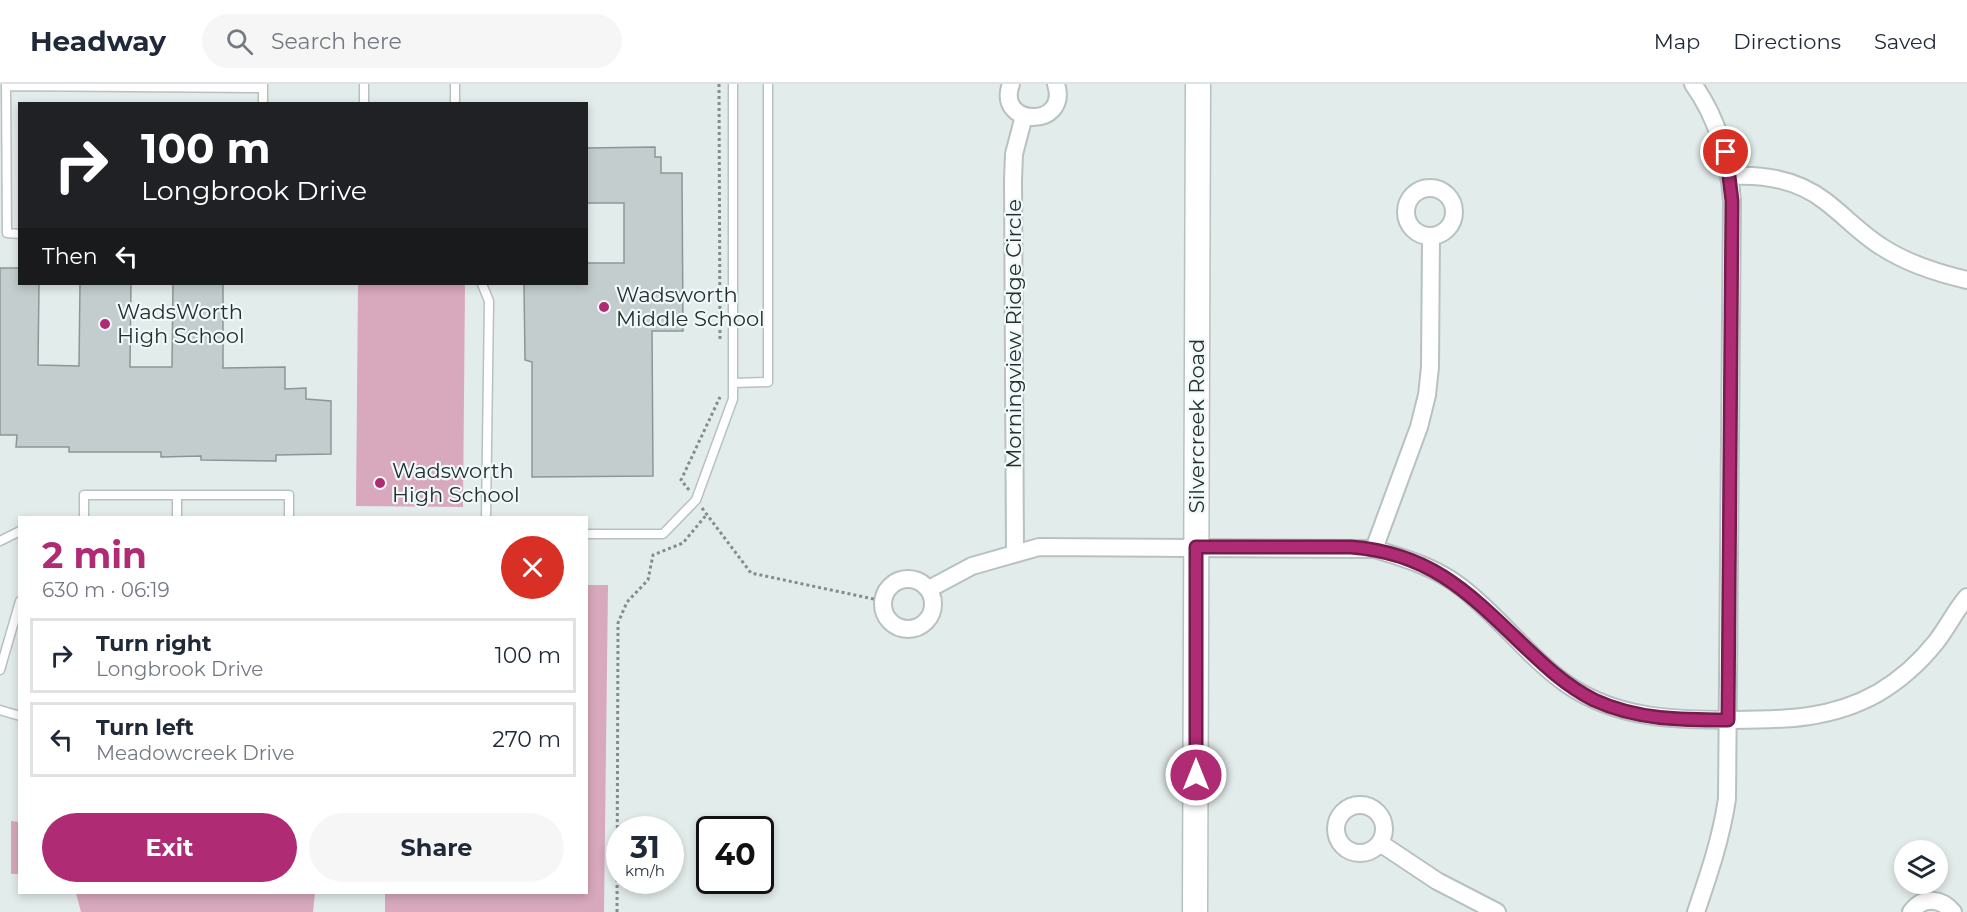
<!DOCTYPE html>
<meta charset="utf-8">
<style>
:root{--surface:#fff;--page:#f6f6f7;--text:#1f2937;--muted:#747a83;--line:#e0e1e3;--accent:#af2c74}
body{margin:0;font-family:Montserrat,sans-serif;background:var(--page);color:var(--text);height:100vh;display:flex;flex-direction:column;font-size:22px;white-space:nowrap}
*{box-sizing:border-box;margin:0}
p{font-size:20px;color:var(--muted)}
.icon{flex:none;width:33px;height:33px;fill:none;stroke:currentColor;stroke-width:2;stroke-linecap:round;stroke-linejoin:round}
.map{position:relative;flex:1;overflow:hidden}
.details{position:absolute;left:18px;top:432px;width:570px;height:378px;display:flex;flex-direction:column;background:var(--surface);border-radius:0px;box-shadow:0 3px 9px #0003}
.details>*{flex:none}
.top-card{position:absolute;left:18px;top:18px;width:570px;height:183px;border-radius:0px;box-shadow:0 3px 9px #0003;background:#202124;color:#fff;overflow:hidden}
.buttons{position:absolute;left:1894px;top:756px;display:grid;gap:12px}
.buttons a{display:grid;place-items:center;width:54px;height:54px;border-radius:50%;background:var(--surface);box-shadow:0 3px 9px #0003;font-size:30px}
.speed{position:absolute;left:606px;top:732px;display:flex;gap:12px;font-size:30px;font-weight:700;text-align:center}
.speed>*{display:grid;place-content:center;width:78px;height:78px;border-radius:50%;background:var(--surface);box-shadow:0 3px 9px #0003;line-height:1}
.speed small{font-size:15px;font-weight:400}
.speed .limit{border:3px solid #111;border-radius:9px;background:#fff;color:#111}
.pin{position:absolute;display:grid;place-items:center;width:51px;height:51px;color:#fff;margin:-26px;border:3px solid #fff;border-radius:50%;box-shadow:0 2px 6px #0007}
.me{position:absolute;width:66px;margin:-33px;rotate:0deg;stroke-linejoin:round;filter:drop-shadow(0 0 4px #0008)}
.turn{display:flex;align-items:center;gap:21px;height:126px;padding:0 24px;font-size:27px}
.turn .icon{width:78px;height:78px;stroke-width:2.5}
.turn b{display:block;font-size:42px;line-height:51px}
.then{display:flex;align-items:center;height:57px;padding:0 24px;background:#0003;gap:12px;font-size:22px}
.round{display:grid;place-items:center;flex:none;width:63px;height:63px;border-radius:32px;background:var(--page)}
.head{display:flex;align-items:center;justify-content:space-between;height:102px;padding:0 24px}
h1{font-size:36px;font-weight:700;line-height:45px;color:var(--accent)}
.cta{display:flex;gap:12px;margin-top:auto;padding:12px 24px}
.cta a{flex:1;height:69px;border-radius:36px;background:var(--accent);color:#fff;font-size:24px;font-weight:700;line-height:69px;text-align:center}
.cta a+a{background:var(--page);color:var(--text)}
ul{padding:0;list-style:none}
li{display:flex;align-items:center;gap:18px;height:75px;margin:0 12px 9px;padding:0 12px;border:3px solid var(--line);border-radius:0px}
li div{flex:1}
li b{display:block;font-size:22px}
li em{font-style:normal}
header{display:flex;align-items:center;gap:36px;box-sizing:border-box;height:84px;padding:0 30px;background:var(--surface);border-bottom:2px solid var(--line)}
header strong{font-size:28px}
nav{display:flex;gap:33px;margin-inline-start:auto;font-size:21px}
.search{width:420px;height:54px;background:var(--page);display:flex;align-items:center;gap:15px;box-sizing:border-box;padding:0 21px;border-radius:33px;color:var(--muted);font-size:22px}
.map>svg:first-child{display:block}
.green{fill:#d8a8bc}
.building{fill:#c3cdcd;stroke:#8d9696;stroke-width:1.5}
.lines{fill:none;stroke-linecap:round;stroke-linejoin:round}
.lane-casing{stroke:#b8c1c1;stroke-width:11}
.street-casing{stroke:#b8c1c1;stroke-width:20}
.secondary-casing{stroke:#b8c1c1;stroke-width:27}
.path{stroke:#858c8c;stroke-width:3;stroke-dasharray:3 3;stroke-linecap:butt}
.lane{stroke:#fff;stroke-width:8}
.street{stroke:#fff;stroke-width:16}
.secondary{stroke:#fff;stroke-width:24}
.route-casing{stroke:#721d4b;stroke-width:15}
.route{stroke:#af2c74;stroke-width:10}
.poi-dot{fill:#af2c74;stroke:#eff9f9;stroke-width:2}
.labels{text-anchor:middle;stroke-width:4.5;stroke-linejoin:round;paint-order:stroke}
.poi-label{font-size:21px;fill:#292d2d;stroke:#eff9f9;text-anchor:start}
.street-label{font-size:21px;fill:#292d2d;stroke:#eff9f9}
</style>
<header>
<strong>Headway</strong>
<div class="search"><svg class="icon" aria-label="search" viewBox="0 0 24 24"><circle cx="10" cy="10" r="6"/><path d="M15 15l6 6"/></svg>Search here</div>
<nav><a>Map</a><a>Directions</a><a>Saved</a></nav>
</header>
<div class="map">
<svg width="1967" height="828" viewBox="0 0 1967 828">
<rect width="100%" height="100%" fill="#e2eceb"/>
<!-- green -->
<path class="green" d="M 358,200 L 465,200 L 463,423 L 356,422 Z
M 587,501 L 608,501 L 604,828 L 385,828 L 385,809 L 586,808 Z
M 11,737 L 19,738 L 19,790 L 11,790 Z
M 76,809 L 76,808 L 315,809 L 313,828 L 81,828 Z"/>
<!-- building -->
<path class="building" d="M 655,63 L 655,73 L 661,73 L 661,89 L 682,89 L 683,247 L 652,247 L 653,392 L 532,393 L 532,278 L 525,276 L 524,200 L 586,200 L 586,179 L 624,179 L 624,119 L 586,119 L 586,64 Z
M 0,184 L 20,184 L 20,200 L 39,200 L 38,281 L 79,282 L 80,200 L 131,200 L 130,283 L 172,283 L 173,200 L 223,200 L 223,284 L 285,283 L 285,305 L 306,304 L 306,315 L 331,317 L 331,370 L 276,371 L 276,377 L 201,376 L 201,372 L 161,373 L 161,368 L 69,368 L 69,363 L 16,363 L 17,351 L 0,351 Z"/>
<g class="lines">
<defs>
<path id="lane" d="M 6,0 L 7,149 L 20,150
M 364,0 L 364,20
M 6,2 L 263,4
M 263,20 L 263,0
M 455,20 L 455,0
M 482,200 L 489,217 L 486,434
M 733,299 L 768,298 L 768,0
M 84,434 L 84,411 L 289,411 L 289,434
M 177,434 L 177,411
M 586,450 L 663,450 L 696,416 L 733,315 L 733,0
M 0,457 L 20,447
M 0,586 L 20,517
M 0,626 L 20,632"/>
<path id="street" d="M 1011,0 C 995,43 1070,45 1056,0
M 1693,0 C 1718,35 1729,74 1732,117 L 1727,715 C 1721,755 1709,790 1696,828
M 1730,92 C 1764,90 1798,96 1825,117 C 1845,132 1861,150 1882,163 C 1908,180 1937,189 1967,196
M1406 128a24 24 0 1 1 48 0a24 24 0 1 1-48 0Z
M 1374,465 L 1419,343 L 1427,311 L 1430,283 L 1431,153
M 1015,468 L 1013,96 L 1014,70 L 1024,32
M883 520a25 25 0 1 1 50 0a25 25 0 1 1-50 0Z
M 929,505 L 972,482 L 1039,463 L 1374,465 C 1405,474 1435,483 1461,503 C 1499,532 1528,573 1568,601 C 1618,635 1675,636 1733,636 C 1785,636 1832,635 1878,609 C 1900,596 1920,578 1936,558 C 1947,544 1955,527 1967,513
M1336 745a24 24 0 1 1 48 0a24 24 0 1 1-48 0Z
M 1380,759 L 1437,797 L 1497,828
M 1911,828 C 1923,812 1941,814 1953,828"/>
<path id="secondary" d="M 1195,828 L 1198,0"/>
</defs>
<!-- lane casing -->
<use href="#lane" class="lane-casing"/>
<!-- street casing -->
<use href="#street" class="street-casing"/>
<!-- secondary casing -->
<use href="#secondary" class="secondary-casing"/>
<!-- path -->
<path class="path" d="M 719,0 L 720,258
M 689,406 L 681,396 L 720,313
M 702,424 L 751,489 L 883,517
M 617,828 L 618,539 L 627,518 L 648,496 L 653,471 L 683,459 L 707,430"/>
<!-- lane -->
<use href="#lane" class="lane"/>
<!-- street -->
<use href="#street" class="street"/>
<!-- secondary -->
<use href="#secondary" class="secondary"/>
</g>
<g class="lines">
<defs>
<path id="route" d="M 1196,691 L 1196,463 L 1351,463 C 1430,469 1468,508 1522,560 C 1544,581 1566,602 1594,616 C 1637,636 1682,636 1728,636 L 1732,117 L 1726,68"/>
</defs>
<!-- route casing -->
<use href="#route" class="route-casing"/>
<!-- route -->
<use href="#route" class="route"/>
</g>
<!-- markers -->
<g class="poi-dot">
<circle cx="604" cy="223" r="6"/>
<circle cx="105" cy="240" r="6"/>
<circle cx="380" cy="399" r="6"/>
</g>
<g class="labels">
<!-- poi labels -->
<g class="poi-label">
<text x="616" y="218">Wadsworth<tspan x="616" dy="24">Middle School</tspan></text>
<text x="117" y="235">WadsWorth<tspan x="117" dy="24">High School</tspan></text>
<text x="392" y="394">Wadsworth<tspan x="392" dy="24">High School</tspan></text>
</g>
<!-- street labels -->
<g class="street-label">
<text transform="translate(1014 250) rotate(-90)" y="7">Morningview Ridge Circle</text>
<text transform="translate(1197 342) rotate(-90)" y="7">Silvercreek Road</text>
</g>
</g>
</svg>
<div class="buttons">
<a><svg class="icon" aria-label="layers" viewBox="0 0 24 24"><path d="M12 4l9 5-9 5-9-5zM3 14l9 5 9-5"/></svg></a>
</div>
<div class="speed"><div>31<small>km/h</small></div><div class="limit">40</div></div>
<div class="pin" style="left:1726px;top:68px;background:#d93025"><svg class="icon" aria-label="arrive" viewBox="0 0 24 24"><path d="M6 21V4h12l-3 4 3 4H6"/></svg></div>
<svg class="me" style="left:1196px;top:691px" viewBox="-20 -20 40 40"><circle r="17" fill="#af2c74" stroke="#fff" stroke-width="3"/><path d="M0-11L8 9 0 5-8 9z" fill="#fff"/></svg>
<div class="top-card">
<div class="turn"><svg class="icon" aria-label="right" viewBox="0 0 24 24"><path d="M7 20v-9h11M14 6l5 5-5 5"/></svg><div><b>100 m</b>Longbrook Drive</div></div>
<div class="then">Then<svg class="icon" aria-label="left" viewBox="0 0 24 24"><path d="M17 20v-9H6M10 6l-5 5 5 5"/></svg></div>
</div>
<section class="details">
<div class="head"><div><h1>2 min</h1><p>630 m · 06:19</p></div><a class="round" style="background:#d93025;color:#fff"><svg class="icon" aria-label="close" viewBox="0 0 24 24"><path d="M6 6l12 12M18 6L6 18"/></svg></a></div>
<ul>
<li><svg class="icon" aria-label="right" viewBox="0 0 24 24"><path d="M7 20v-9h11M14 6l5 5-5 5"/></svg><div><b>Turn right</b><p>Longbrook Drive</p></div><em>100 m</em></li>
<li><svg class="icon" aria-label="left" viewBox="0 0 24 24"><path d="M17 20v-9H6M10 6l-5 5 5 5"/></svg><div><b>Turn left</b><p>Meadowcreek Drive</p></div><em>270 m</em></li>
</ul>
<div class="cta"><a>Exit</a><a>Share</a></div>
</section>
</div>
